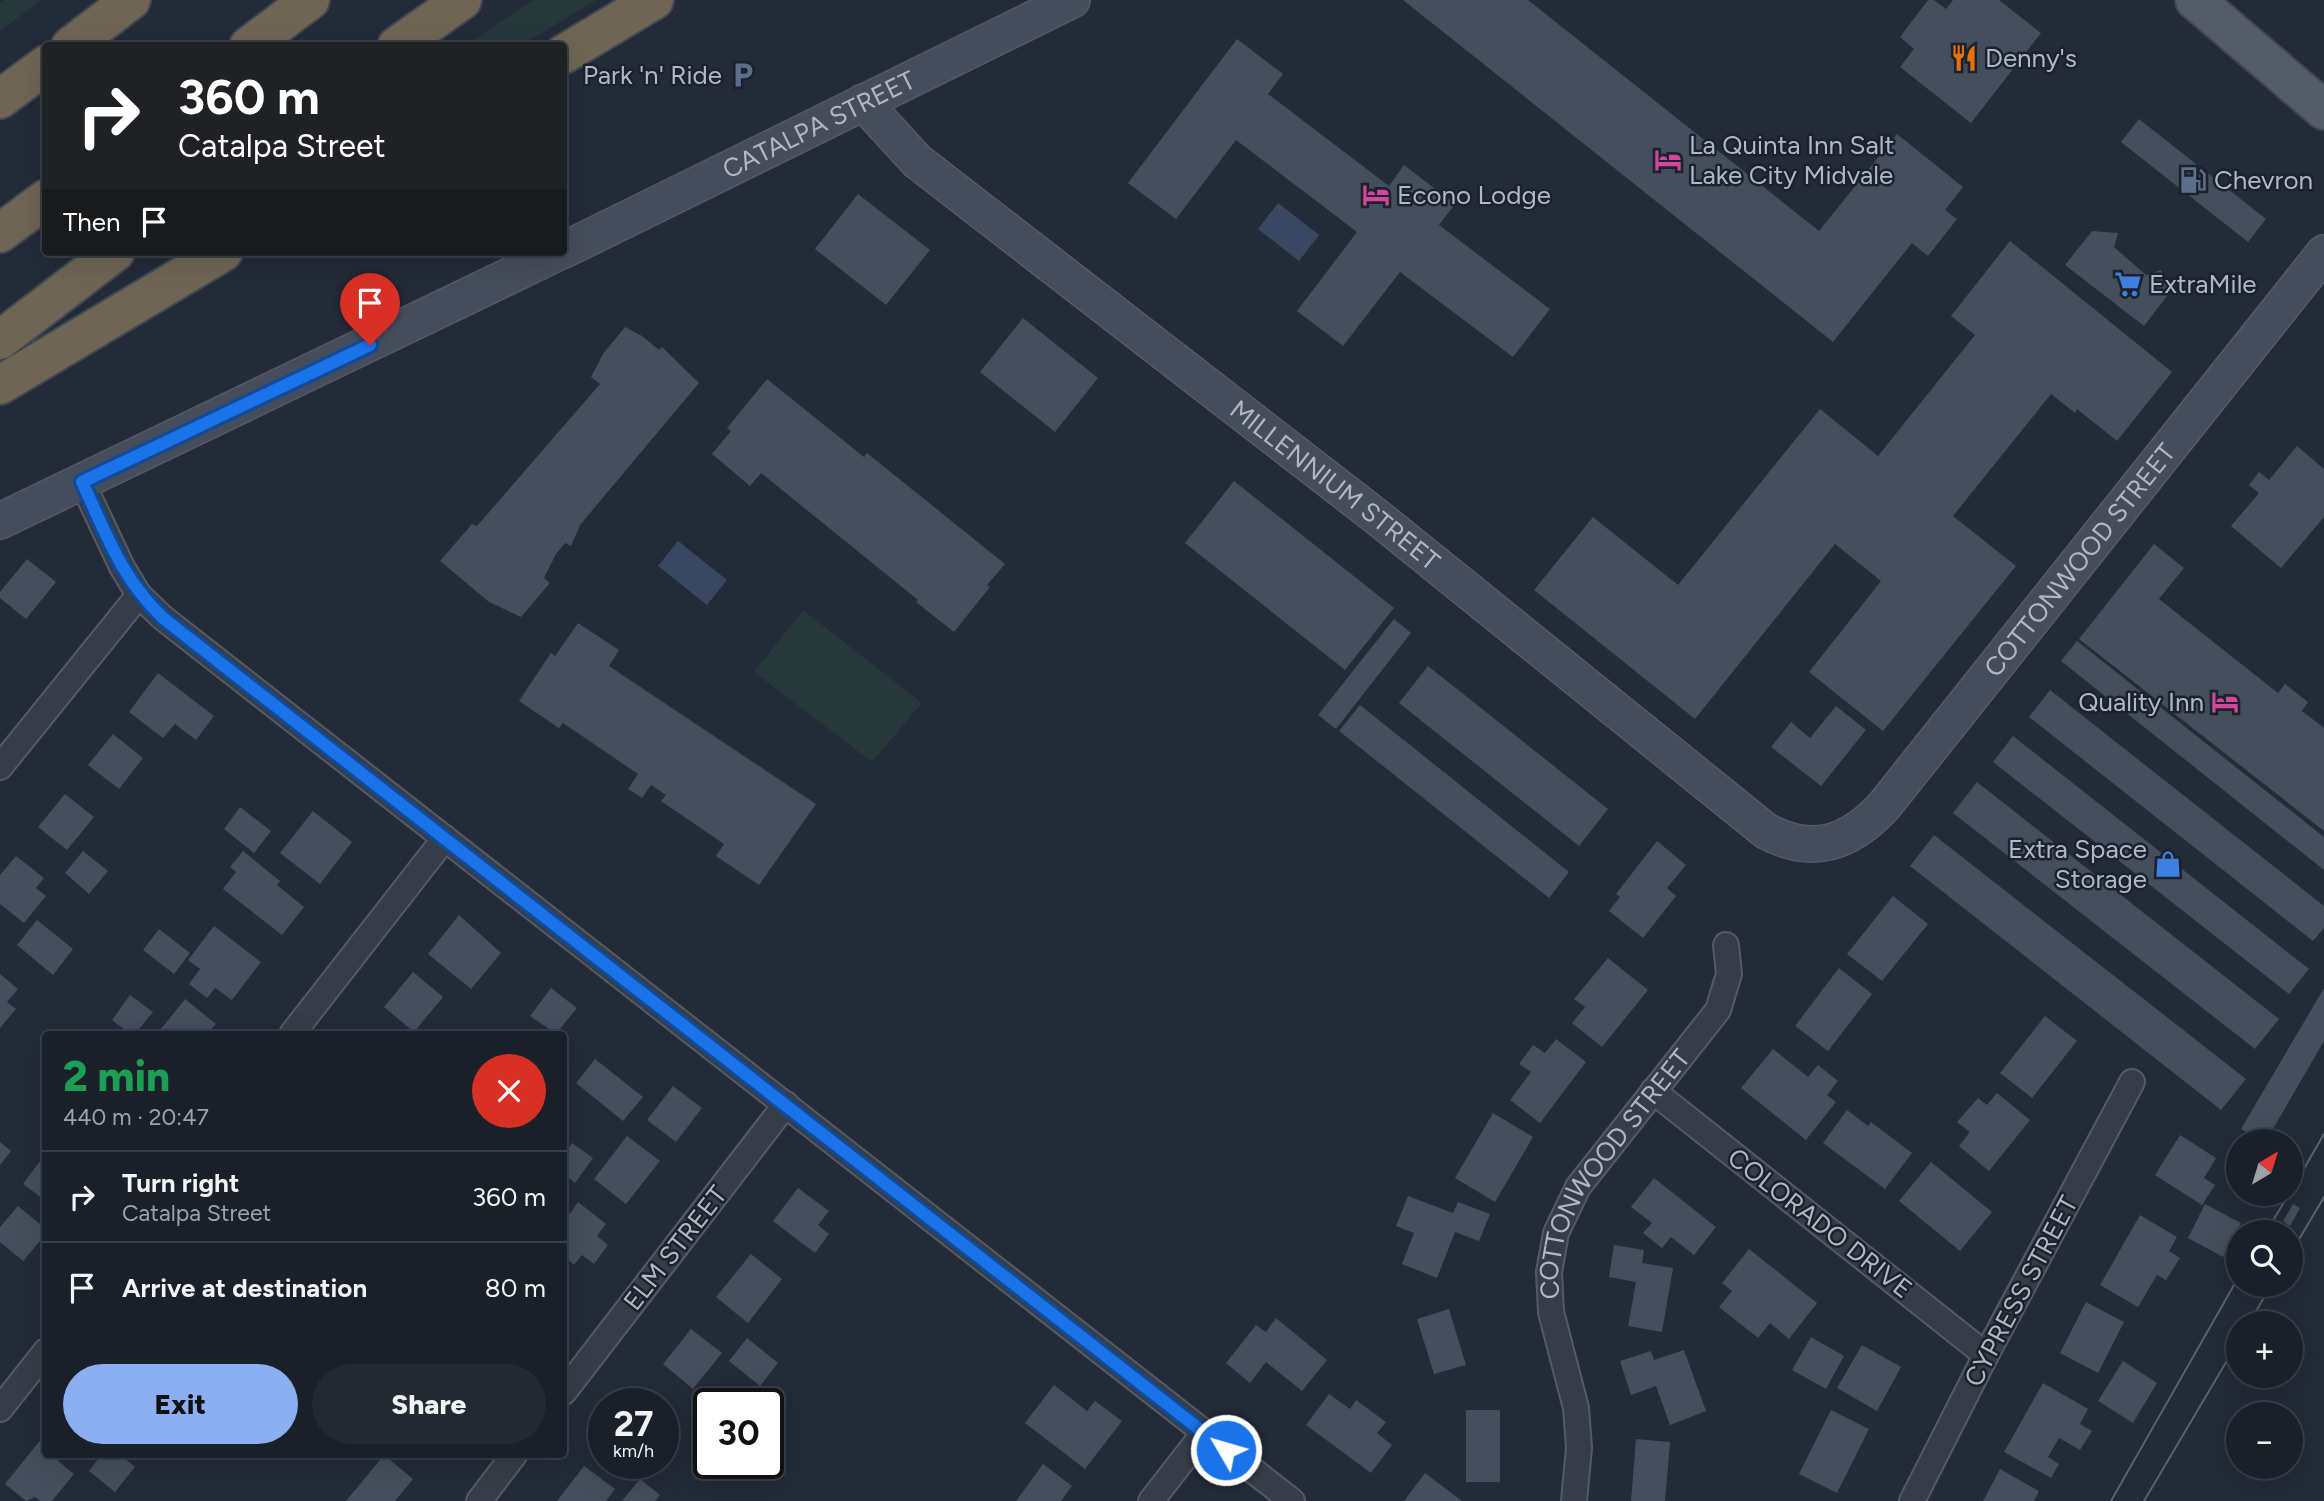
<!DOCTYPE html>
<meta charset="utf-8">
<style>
:root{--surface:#1a202a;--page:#232832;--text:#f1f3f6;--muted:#9fa3a8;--line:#383e47;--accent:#8baff0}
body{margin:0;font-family:Figtree,sans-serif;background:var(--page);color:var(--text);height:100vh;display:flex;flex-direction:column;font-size:26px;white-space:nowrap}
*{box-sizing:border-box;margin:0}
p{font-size:23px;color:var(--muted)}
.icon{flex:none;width:38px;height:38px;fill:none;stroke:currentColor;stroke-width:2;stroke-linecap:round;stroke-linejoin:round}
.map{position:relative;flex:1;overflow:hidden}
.sheet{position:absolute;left:42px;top:1031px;width:525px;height:427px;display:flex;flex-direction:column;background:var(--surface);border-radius:7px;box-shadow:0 7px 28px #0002,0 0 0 2px var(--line)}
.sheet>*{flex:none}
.banner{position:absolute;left:42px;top:42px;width:525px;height:214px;border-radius:7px;box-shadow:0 7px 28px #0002,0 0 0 2px var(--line);background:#202124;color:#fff;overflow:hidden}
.needle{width:46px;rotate:38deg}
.controls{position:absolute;left:2226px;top:1129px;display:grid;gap:14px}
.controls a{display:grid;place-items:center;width:77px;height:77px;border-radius:50%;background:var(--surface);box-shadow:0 7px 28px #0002,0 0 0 2px var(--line);font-size:35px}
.speed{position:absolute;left:588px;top:1388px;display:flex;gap:14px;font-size:35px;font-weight:700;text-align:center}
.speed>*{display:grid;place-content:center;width:91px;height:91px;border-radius:50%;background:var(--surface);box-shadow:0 7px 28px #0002,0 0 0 2px var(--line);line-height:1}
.speed small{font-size:18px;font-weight:400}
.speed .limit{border:4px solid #111;border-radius:10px;background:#fff;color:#111}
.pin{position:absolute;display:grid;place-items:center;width:60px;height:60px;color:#fff;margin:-72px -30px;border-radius:50% 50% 50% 0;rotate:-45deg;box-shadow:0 0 7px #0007}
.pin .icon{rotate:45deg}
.me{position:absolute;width:77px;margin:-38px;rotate:308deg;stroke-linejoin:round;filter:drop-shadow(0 0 5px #0008)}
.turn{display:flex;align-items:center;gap:24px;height:147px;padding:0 21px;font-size:32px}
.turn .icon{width:91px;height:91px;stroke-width:2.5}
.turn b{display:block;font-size:49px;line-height:60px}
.then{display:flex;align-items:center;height:66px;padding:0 21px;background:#0003;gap:14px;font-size:26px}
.round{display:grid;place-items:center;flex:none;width:74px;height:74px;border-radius:37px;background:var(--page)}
.summary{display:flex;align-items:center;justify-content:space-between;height:119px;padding:0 21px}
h1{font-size:42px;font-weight:800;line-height:52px;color:#1e9e55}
.primary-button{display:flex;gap:14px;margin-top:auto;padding:14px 21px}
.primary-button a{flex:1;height:80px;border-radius:42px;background:var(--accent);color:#111;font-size:28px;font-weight:800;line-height:80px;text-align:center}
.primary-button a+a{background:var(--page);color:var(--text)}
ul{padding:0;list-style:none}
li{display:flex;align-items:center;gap:21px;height:91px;padding:0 21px;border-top:2px solid var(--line)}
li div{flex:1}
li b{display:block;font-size:26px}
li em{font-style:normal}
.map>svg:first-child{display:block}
.green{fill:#26383a}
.water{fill:#394860}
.building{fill:#444e5c}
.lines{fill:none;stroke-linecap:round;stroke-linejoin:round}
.street-casing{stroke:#545b66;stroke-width:28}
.secondary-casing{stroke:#545b66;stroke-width:38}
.primary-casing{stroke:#404651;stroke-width:42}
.highway-casing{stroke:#414853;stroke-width:42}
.street{stroke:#363d48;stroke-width:24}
.secondary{stroke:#454c5b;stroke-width:35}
.primary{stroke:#545c68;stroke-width:38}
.highway{stroke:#6e6554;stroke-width:38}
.tram{stroke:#59616f;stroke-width:2}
.route-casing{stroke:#114b97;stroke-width:18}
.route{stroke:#1a73e8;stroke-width:12}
.labels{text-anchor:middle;stroke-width:5;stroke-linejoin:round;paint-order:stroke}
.poi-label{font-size:26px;fill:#b1b8c4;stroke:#1c222d;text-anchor:start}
.street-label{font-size:26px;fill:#b1b8c4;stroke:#1c222d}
</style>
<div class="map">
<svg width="2324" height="1501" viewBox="0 0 2324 1501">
<rect width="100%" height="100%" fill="#232b38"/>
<!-- green -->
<path class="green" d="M 4,0 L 41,0 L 0,31 L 0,3 Z
M 533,0 L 596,0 L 522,45 L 466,45 Z
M 803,610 L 922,703 L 872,762 L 754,672 Z"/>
<!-- water -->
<path class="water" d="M 1278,203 L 1319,235 L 1299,261 L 1258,229 Z
M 678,541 L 727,580 L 707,605 L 658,566 Z"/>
<!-- building -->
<path class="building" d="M 1403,0 L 1528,0 L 1819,231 L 1897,134 L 1963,187 L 1945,210 L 1957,219 L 1928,256 L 1912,243 L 1833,342 Z
M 1928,0 L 1934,0 L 1946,9 L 1953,0 L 1999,0 L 2041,33 L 1971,123 L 1900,67 L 1914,49 L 1900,37 Z
M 1237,39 L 1283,74 L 1268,94 L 1389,186 L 1404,165 L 1455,204 L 1439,225 L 1550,309 L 1513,357 L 1400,272 L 1343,346 L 1297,311 L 1357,232 L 1236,140 L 1176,219 L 1128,183 Z
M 2139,119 L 2266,219 L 2248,242 L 2121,142 Z
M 858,194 L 930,250 L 886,305 L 815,249 Z
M 2092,231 L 2118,233 L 2114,247 L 2146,275 L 2161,270 L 2170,292 L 2144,326 L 2065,265 Z
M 2010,241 L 2172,372 L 2117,441 L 2077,409 L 2075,413 L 2051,394 L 1953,516 L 2016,566 L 1883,731 L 1809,672 L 1881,581 L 1835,544 L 1695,719 L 1534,590 L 1593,517 L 1678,585 L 1820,409 L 1878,456 L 1975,335 L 1951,316 Z
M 1023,318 L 1098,378 L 1055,432 L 980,372 Z
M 625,327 L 642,336 L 659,350 L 662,347 L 699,383 L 580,525 L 571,546 L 565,543 L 556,554 L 544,578 L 550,583 L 521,617 L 489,602 L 440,561 L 472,524 L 477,526 L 600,384 L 591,377 L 603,354 Z
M 767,379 L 864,457 L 867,453 L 1005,564 L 987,585 L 990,587 L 954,632 L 916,602 L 918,600 L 761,473 L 750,486 L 712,454 L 731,431 L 727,428 Z
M 2297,446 L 2324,469 L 2324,517 L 2281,568 L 2231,526 L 2259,493 L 2249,485 L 2259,472 L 2269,480 Z
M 1234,481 L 1394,608 L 1345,670 L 1185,543 Z
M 2154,544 L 2184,568 L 2159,599 L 2278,693 L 2285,684 L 2308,702 L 2302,711 L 2324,728 L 2324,831 L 2079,639 Z
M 27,559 L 56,582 L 26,619 L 0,598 L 0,592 Z
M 1394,619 L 1411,633 L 1336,729 L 1318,715 Z
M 578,623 L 619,650 L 609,666 L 816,804 L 759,885 L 716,856 L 724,844 L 661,801 L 666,795 L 651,785 L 642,798 L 628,789 L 638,774 L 563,723 L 559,728 L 519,701 L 551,653 L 555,656 Z
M 2077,641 L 2324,837 L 2324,870 L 2061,661 Z
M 1428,666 L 1608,809 L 1579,846 L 1399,703 Z
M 158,673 L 214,716 L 196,740 L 175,724 L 163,738 L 129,712 Z
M 2050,690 L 2324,906 L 2324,928 L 2313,941 L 2029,717 Z
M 1360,705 L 1569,872 L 1549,898 L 1339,731 Z
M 1836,706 L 1866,730 L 1821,786 L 1771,747 L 1791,722 L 1810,738 Z
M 113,734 L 143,758 L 119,789 L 88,765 Z
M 2013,736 L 2309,969 L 2289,994 L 1993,762 Z
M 1977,782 L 2279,1019 L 2255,1049 L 1953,813 Z
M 65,794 L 94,817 L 67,850 L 38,827 Z
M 240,807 L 271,831 L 254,853 L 224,829 Z
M 313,811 L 352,842 L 320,884 L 280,853 Z
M 1934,835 L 2246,1079 L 2221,1110 L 1910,866 Z
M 1657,841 L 1686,865 L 1667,888 L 1676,896 L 1643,938 L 1609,911 L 1620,897 L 1616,894 Z
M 83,851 L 108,871 L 89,894 L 65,873 Z
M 243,851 L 280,881 L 277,885 L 304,907 L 282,935 L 223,889 L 236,872 L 230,867 Z
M 16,856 L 44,878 L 36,888 L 46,896 L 24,923 L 0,904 L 0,875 Z
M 1893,896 L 1928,924 L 1882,981 L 1847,954 Z
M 459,915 L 501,953 L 471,989 L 428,954 Z
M 37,920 L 73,949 L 53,975 L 17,945 Z
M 214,926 L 261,962 L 232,1000 L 215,988 L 207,998 L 189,984 L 200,969 L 188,960 Z
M 159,929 L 190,953 L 174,974 L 143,950 Z
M 1608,958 L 1648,990 L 1602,1047 L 1572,1023 L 1585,1007 L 1574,999 Z
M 1839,968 L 1872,994 L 1828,1051 L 1795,1026 Z
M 413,972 L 443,997 L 414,1032 L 384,1007 Z
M 0,974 L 18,989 L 7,1002 L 16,1009 L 0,1028 Z
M 551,988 L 577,1008 L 556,1034 L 530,1016 Z
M 2324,988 L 2324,1041 L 2266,1141 L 2263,1141 L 2241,1129 Z
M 130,995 L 153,1012 L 135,1034 L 130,1034 L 112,1020 Z
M 185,999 L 216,1024 L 207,1034 L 157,1034 Z
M 2045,1016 L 2077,1041 L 2032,1098 L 2000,1073 Z
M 1556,1039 L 1586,1062 L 1540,1123 L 1510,1100 L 1531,1072 L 1519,1064 L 1533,1045 L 1545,1053 Z
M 1773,1049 L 1808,1077 L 1818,1065 L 1838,1081 L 1827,1095 L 1836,1102 L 1806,1140 L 1741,1088 Z
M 595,1059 L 643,1097 L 623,1121 L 576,1083 Z
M 673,1086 L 702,1108 L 676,1142 L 647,1120 Z
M 1997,1093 L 2030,1120 L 1989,1171 L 1959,1146 L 1970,1132 L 1957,1122 L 1978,1098 L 1987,1105 Z
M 1847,1110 L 1868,1126 L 1871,1122 L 1912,1153 L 1885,1189 L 1823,1143 Z
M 1493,1113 L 1533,1137 L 1495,1202 L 1455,1178 Z
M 2180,1135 L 2216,1158 L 2204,1178 L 2215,1185 L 2202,1205 L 2155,1175 Z
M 627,1136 L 660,1161 L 626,1204 L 594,1179 Z
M 0,1142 L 11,1151 L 0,1165 Z
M 572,1143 L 593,1158 L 575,1183 L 564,1174 L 564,1155 Z
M 46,1153 L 46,1201 L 23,1184 Z
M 1931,1162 L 1992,1212 L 1960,1251 L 1899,1201 Z
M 1654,1178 L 1716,1227 L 1694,1255 L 1671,1237 L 1662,1248 L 1643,1233 L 1652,1223 L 1631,1207 Z
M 798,1188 L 829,1211 L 818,1225 L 829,1234 L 815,1253 L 773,1221 Z
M 1408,1196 L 1453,1213 L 1458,1202 L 1490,1214 L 1479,1241 L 1455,1232 L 1437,1278 L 1402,1264 L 1414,1233 L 1396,1226 Z
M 578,1202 L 606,1224 L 597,1236 L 608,1245 L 594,1264 L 582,1255 L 574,1265 L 564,1256 L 564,1222 Z
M 2205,1204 L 2241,1223 L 2223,1257 L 2188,1238 Z
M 2293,1204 L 2300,1208 L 2290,1226 L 2283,1221 Z
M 18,1206 L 46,1229 L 46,1234 L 23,1261 L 0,1242 L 0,1227 Z
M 2140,1215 L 2177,1237 L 2169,1251 L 2180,1258 L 2166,1280 L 2157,1275 L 2138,1307 L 2100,1285 Z
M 1614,1245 L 1644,1250 L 1642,1263 L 1673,1268 L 1662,1332 L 1628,1326 L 1636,1282 L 1609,1277 Z
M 1749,1249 L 1817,1303 L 1789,1339 L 1770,1323 L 1758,1338 L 1719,1307 L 1732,1291 L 1722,1283 Z
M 751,1254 L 782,1279 L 748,1323 L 716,1297 Z
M 2086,1302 L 2124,1322 L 2098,1373 L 2060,1353 Z
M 1449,1309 L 1466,1365 L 1434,1374 L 1417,1319 Z
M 1276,1318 L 1327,1360 L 1302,1391 L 1266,1362 L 1250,1383 L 1226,1363 L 1256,1325 L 1266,1332 Z
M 691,1329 L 722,1353 L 693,1389 L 663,1364 Z
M 1811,1337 L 1844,1356 L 1826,1389 L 1792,1370 Z
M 747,1338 L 778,1363 L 760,1386 L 729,1361 Z
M 1862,1345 L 1901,1367 L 1877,1411 L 1837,1388 Z
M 1684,1350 L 1706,1411 L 1670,1425 L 1656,1386 L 1631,1395 L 1620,1361 L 1651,1351 L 1654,1360 Z
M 2123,1361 L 2157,1383 L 2133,1423 L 2098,1401 Z
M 2043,1383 L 2088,1409 L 2080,1424 L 2092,1431 L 2080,1450 L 2059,1438 L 2048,1457 L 2059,1464 L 2051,1478 L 2004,1452 Z
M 1054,1385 L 1087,1411 L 1095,1401 L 1122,1421 L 1085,1469 L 1025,1423 Z
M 1329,1394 L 1350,1409 L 1356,1400 L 1386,1422 L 1377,1433 L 1392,1445 L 1371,1473 L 1306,1425 Z
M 1466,1410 L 1500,1410 L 1500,1482 L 1466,1482 Z
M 1831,1410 L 1869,1429 L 1837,1493 L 1799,1474 Z
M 46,1433 L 46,1454 L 60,1454 L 56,1459 L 74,1474 L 52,1501 L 40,1501 L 35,1497 L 26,1501 L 5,1484 Z
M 1636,1439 L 1670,1442 L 1665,1501 L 1631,1501 Z
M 102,1454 L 119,1454 L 135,1467 L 115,1492 L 89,1471 Z
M 384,1455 L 413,1479 L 395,1501 L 346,1501 Z
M 1043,1464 L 1072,1486 L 1061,1501 L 1016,1501 Z
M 584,1466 L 615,1489 L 606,1501 L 557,1501 Z
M 2000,1469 L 2039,1491 L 2034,1501 L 1983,1501 Z
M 1425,1473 L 1462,1501 L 1404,1501 Z
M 640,1479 L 660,1495 L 655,1501 L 622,1501 Z"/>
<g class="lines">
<defs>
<g id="street">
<path d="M 82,482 L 122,567 L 139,595 L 163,618 L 1292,1501"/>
<path d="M 0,767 L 139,595"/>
<path d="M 292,1034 L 445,838"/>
<path d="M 1653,1091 L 1986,1355"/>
<path d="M 564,1392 L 786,1104"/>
<path d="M 0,1409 L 46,1351"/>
<path d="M 479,1501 L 515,1454"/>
<path d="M 1151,1501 L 1204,1433"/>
<path id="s1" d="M 1574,1501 L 1579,1448 L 1576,1408 L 1551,1312 L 1549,1272 L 1556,1233 L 1578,1187 L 1718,1010 L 1729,974 L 1726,945"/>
<path d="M 1912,1501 L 1986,1355 L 2132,1082"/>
</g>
<g id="secondary">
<path id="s2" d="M 863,102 L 917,161 L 1377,517 L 1766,831 C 1812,856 1849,844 1884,806 L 2324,253"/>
<path id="s3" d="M 564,250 L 1072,0"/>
<path d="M 0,521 L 559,252"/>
</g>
<path id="primary" d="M 2195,0 L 2324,110"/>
<path id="highway" d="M 71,46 L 131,0
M 249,46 L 310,0
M 397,46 L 462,0
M 564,54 L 654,0
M 0,99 L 46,65
M 0,233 L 46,199
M 0,340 L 115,252
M 0,385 L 223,252"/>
</defs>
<!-- street casing -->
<use href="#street" class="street-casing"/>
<!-- secondary casing -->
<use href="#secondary" class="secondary-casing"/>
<!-- primary casing -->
<use href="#primary" class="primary-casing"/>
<!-- highway casing -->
<use href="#highway" class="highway-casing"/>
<!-- street -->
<use href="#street" class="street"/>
<!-- secondary -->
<use href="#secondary" class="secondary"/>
<!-- primary -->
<use href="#primary" class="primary"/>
<!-- highway -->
<use href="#highway" class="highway"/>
<!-- tram -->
<path class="tram" d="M 2291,1191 L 2324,1134
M 2266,1232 L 2289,1194
M 2291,1253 L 2324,1197
M 2249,1323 L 2272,1284
M 2111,1501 L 2238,1278
M 2144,1501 L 2238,1342"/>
</g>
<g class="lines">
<defs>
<path id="route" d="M 370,345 L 82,482 C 106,533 121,578 163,618 L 1226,1450"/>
</defs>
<!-- route casing -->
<use href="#route" class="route-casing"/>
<!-- route -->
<use href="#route" class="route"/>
</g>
<!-- icons -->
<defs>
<symbol id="restaurant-bare" viewBox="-9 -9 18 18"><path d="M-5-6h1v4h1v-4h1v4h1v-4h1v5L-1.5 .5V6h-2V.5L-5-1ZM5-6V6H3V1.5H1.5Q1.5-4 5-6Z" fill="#e8710a" stroke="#1c222d" stroke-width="2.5" paint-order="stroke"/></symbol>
<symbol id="parking-bare" viewBox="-9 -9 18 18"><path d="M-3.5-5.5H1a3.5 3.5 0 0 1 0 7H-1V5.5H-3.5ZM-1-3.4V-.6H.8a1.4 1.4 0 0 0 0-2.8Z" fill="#5c6f8a" stroke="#1c222d" stroke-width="2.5" paint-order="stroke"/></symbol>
<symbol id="hotel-bare" viewBox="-9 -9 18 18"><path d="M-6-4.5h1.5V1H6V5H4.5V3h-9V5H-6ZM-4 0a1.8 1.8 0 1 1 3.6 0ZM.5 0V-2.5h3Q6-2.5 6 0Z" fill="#d1479c" stroke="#1c222d" stroke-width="2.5" paint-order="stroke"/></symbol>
<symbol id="fuel-bare" viewBox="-9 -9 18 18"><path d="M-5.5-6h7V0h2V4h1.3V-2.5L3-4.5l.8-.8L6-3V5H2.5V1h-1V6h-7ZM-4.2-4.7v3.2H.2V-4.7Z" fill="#5c6f8a" stroke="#1c222d" stroke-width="2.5" paint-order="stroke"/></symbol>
<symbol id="supermarket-bare" viewBox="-9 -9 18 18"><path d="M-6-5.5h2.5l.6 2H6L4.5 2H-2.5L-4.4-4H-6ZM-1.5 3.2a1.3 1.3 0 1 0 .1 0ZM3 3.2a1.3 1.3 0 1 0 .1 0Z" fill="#3f7fe0" stroke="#1c222d" stroke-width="2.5" paint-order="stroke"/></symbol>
<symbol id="shop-bare" viewBox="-9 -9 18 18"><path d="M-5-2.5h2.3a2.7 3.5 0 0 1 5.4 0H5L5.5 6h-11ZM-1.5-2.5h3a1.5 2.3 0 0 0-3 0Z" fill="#3f7fe0" stroke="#1c222d" stroke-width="2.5" paint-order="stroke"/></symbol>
</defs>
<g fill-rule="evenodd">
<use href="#restaurant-bare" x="1945" y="39" width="38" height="38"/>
<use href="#parking-bare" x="724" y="56" width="38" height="38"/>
<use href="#hotel-bare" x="1649" y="141" width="38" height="38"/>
<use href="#fuel-bare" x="2174" y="161" width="38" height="38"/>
<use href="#hotel-bare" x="1357" y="176" width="38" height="38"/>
<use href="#supermarket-bare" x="2109" y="265" width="38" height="38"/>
<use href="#hotel-bare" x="2206" y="683" width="38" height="38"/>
<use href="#shop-bare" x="2149" y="845" width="38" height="38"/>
</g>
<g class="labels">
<!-- poi labels -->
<g class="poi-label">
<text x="1985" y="67">Denny's</text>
<text x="722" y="84" text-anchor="end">Park 'n' Ride</text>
<text x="1689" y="154">La Quinta Inn Salt<tspan x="1689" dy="30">Lake City Midvale</tspan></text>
<text x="2214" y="189">Chevron</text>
<text x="1397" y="204">Econo Lodge</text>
<text x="2149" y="293">ExtraMile</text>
<text x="2204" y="711" text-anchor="end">Quality Inn</text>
<text x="2147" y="858" text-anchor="end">Extra Space<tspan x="2147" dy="30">Storage</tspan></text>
</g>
<!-- street labels -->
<g class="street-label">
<text dy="9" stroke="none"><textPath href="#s3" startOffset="284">CATALPA STREET</textPath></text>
<text dy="9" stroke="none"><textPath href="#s2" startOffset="609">MILLENNIUM STREET</textPath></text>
<text dy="9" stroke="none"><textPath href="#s2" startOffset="1608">COTTONWOOD STREET</textPath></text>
<text dy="9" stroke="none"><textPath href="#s1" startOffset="350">COTTONWOOD STREET</textPath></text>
<text transform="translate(1820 1223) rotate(38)" y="9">COLORADO DRIVE</text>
<text transform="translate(675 1248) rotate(-52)" y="9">ELM STREET</text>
<text transform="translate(2021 1291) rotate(-62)" y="9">CYPRESS STREET</text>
</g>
</g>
</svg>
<div class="controls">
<a><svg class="needle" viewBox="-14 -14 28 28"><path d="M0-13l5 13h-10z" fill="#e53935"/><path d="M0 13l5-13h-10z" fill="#9fa3a8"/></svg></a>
<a><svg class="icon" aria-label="search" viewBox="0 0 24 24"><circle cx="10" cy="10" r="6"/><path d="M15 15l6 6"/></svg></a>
<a>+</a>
<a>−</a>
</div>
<div class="speed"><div>27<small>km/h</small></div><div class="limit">30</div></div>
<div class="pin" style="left:370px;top:345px;background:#d93025"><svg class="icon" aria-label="arrive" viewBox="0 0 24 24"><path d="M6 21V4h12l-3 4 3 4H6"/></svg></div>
<svg class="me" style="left:1226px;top:1450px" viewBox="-20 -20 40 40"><circle r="17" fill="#1a73e8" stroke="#fff" stroke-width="3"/><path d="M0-11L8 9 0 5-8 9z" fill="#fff"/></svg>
<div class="banner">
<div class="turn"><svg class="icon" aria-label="right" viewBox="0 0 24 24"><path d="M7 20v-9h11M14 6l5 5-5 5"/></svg><div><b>360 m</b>Catalpa Street</div></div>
<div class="then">Then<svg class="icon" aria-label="arrive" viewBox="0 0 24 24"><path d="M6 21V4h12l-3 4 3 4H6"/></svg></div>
</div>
<section class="sheet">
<div class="summary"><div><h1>2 min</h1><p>440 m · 20:47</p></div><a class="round" style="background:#d93025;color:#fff"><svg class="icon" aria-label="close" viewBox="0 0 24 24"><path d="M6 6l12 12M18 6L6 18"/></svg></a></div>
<ul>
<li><svg class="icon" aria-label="right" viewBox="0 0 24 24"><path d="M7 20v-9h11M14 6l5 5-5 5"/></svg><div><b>Turn right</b><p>Catalpa Street</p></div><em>360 m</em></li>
<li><svg class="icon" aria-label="arrive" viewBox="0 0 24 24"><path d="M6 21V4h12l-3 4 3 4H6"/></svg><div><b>Arrive at destination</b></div><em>80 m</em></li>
</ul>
<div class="primary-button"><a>Exit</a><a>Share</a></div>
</section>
</div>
